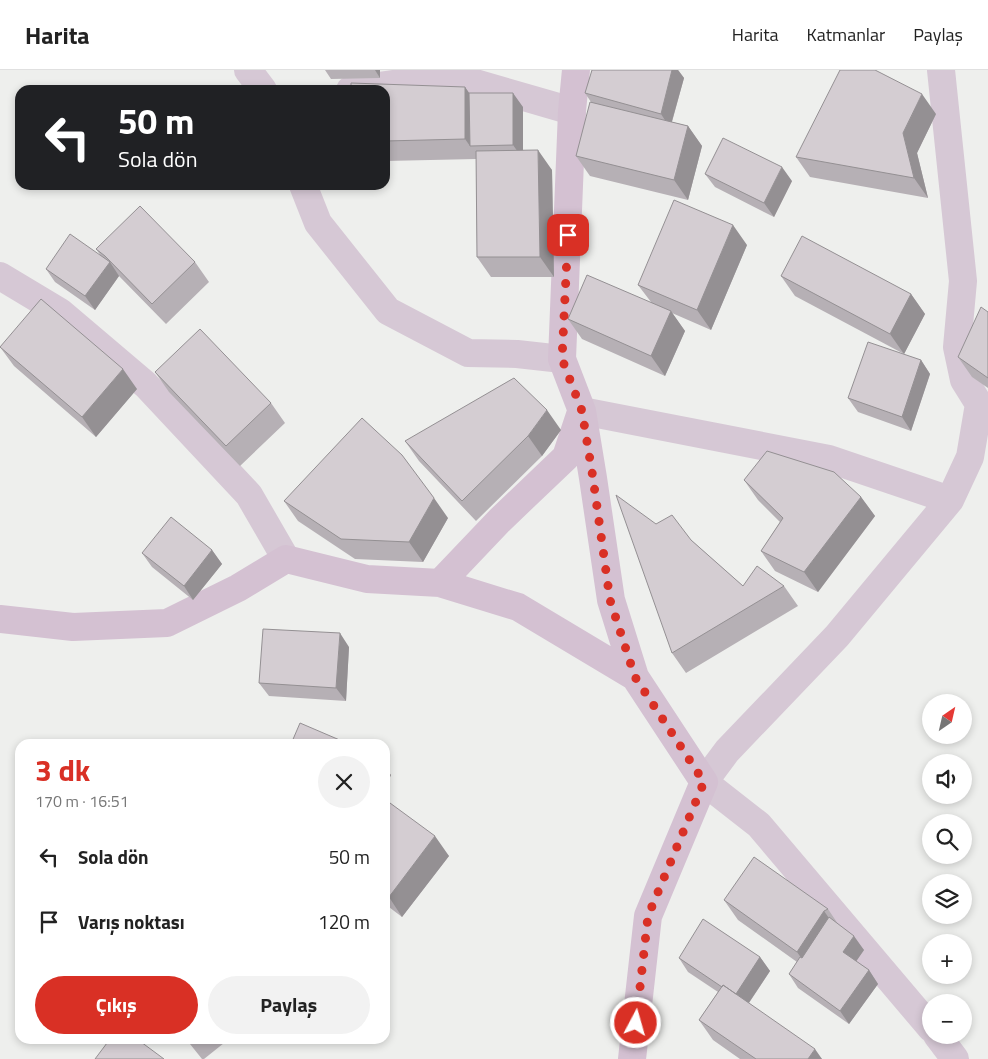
<!DOCTYPE html>
<html lang="tr">
<meta charset="utf-8">
<style>
:root{--surface:#fff;--page:#f2f2f2;--text:#222;--muted:#767676;--line:#e0e0e0;--accent:#d93025}
body{margin:0;font-family:"Titillium Web",sans-serif;background:var(--page);color:var(--text);height:100vh;display:flex;flex-direction:column;font-size:19px;white-space:nowrap}
*{box-sizing:border-box;margin:0}
p{font-size:16px;color:var(--muted)}
.icon{flex:none;width:28px;height:28px;fill:none;stroke:currentColor;stroke-width:2;stroke-linecap:round;stroke-linejoin:round}
.map{position:relative;flex:1;overflow:hidden}
.panel{position:absolute;left:15px;top:669px;width:375px;height:305px;display:flex;flex-direction:column;background:var(--surface);border-radius:15px;box-shadow:0 2px 8px #0003}
.panel>*{flex:none}
.top-card{position:absolute;left:15px;top:15px;width:375px;height:105px;border-radius:15px;box-shadow:0 2px 8px #0003;background:#202124;color:#fff;overflow:hidden}
.needle{width:32px;rotate:34deg}
.controls{position:absolute;left:922px;top:624px;display:grid;gap:10px}
.controls a{display:grid;place-items:center;width:50px;height:50px;border-radius:50%;background:var(--surface);box-shadow:0 2px 8px #0003;font-size:25px}
.pin{position:absolute;display:grid;place-items:center;width:42px;height:42px;color:#fff;margin:-21px;border-radius:10px;box-shadow:0 2px 8px #0006}
.me{position:absolute;width:55px;margin:-28px;rotate:6deg;stroke-linejoin:round;filter:drop-shadow(0 0 4px #0008)}
.turn{display:flex;align-items:center;gap:18px;height:105px;padding:0 20px;font-size:22px}
.turn .icon{width:65px;height:65px;stroke-width:2.5}
.turn b{display:block;font-size:35px;line-height:42px}
.round{display:grid;place-items:center;flex:none;width:52px;height:52px;border-radius:26px;background:var(--page)}
.overview{display:flex;align-items:center;justify-content:space-between;height:85px;padding:0 20px}
h1{font-size:30px;font-weight:700;line-height:38px;color:var(--accent)}
.primary-button{display:flex;gap:10px;margin-top:auto;padding:10px 20px}
.primary-button a{flex:1;height:58px;border-radius:30px;background:var(--accent);color:#fff;font-size:20px;font-weight:700;line-height:58px;text-align:center}
.primary-button a+a{background:var(--page);color:var(--text)}
ul{padding:0;list-style:none}
li{display:flex;align-items:center;gap:15px;height:65px;padding:0 20px}
li div{flex:1}
li b{display:block;font-size:19px}
li em{font-style:normal}
header{display:flex;align-items:center;gap:30px;box-sizing:border-box;height:70px;padding:0 25px;background:var(--surface);border-bottom:1px solid var(--line)}
header strong{font-size:24px}
nav{display:flex;gap:28px;margin-inline-start:auto;font-size:18px}
.map>svg:first-child{display:block}
.lines{fill:none;stroke-linecap:round;stroke-linejoin:round}
.street{stroke:#d6c8d5;stroke-width:28}
.secondary{stroke:#d4c1d2;stroke-width:28}
.wall{fill:#b6b0b5}
.shaded-wall{fill:#949093}
.building{fill:#d4cdd2;stroke:#949093}
.route{stroke:#d93025;stroke-width:9;stroke-dasharray:0 16.2}
</style>
<header>
<strong>Harita</strong>
<nav><a>Harita</a><a>Katmanlar</a><a>Paylaş</a></nav>
</header>
<div class="map">
<svg width="988" height="989" viewBox="0 0 988 989">
<rect width="100%" height="100%" fill="#eeefed"/>
<g class="lines">
<!-- street -->
<path class="street" d="M 248,0 L 263,20
M 350,20 L 451,6 L 572,41
M 303,115 L 318,153 L 388,241 L 468,283 L 517,284 L 562,289
M 0,206 L 60,242 L 146,315 L 249,425 L 286,489
M 582,341 L 829,389 L 950,430
M 931,958 L 759,755 L 704,712 L 727,681 L 837,566 L 950,430 L 970,387 L 979,334 L 964,310 L 957,277 L 963,211 L 941,0
M 937,965 L 955,989"/>
<!-- secondary -->
<path class="secondary" d="M 576,0 L 572,41 L 562,289 L 582,341 L 593,408 L 611,530 L 635,607 L 704,712 L 648,846 L 632,989
M 440,513 L 518,537 L 635,607
M 0,549 L 73,557 L 167,553 L 238,518 L 286,489 L 367,509 L 440,513 L 500,450 L 566,387 L 580,345"/>
</g>
<!-- wall -->
<path class="wall" d="M 325,0 L 380,0 L 380,8 L 331,9 Z
M 592,0 L 678,0 L 684,8 L 672,52 L 688,56 L 702,76 L 688,130 L 590,106 L 576,86 L 591,32 L 585,23 Z
M 465,17 L 469,23 L 523,37 L 523,80 L 552,100 L 554,207 L 491,207 L 477,187 L 476,89 L 385,91 L 385,20 Z
M 936,44 L 917,83 L 928,128 L 810,107 L 796,87 Z
M 705,104 L 792,111 L 774,147 L 715,117 Z
M 747,175 L 711,260 L 672,243 L 685,261 L 665,306 L 582,269 L 568,249 L 651,232 L 638,215 Z
M 96,179 L 195,192 L 209,212 L 166,254 L 119,206 L 95,240 L 55,212 L 46,199 L 101,186 Z
M 781,206 L 911,224 L 925,244 L 904,284 L 795,226 Z
M 988,242 L 988,318 L 972,307 L 958,287 Z
M 0,277 L 137,319 L 96,367 L 14,296 Z
M 921,290 L 930,304 L 911,361 L 858,342 L 848,328 Z
M 155,302 L 271,333 L 285,353 L 240,396 L 169,322 Z
M 561,360 L 542,386 L 476,451 L 419,391 L 405,371 Z
M 744,410 L 861,427 L 875,446 L 818,522 L 775,501 L 761,481 L 780,452 L 758,430 Z
M 284,431 L 448,448 L 423,492 L 355,489 L 298,451 Z
M 656,454 L 691,470 L 743,516 L 784,516 L 798,536 L 686,603 L 672,583 Z
M 212,480 L 222,494 L 193,530 L 152,497 L 142,483 Z
M 349,577 L 346,631 L 269,626 L 259,613 Z
M 385,740 L 449,786 L 402,847 L 385,834 Z
M 724,830 L 828,839 L 838,854 L 864,880 L 856,891 L 869,900 L 878,914 L 849,954 L 798,918 L 789,904 L 797,892 L 738,850 Z
M 760,887 L 770,901 L 749,933 L 822,989 L 740,989 L 713,970 L 699,950 L 718,922 L 688,902 L 679,888 Z
M 186,969 L 229,969 L 204,989 L 202,989 Z"/>
<!-- shaded-wall -->
<path class="shaded-wall" d="M 375,0 L 380,0 L 380,8 Z
M 672,0 L 678,0 L 684,8 L 670,58 L 661,44 Z
M 465,17 L 479,37 L 470,76 L 465,69 Z
M 513,23 L 523,37 L 523,89 L 513,75 Z
M 922,24 L 936,44 L 917,83 L 928,128 L 914,108 L 903,63 Z
M 688,56 L 702,76 L 688,130 L 674,110 Z
M 538,80 L 552,100 L 554,207 L 540,187 Z
M 782,97 L 792,111 L 774,147 L 764,133 Z
M 733,155 L 747,175 L 711,260 L 697,240 Z
M 110,192 L 119,206 L 95,240 L 85,226 Z
M 911,224 L 925,244 L 904,284 L 890,264 Z
M 671,241 L 685,261 L 665,306 L 651,286 Z
M 921,290 L 930,304 L 911,361 L 902,347 Z
M 123,299 L 137,319 L 96,367 L 82,347 Z
M 547,340 L 561,360 L 542,386 L 528,366 Z
M 861,427 L 875,446 L 818,522 L 804,502 Z
M 434,428 L 448,448 L 423,492 L 409,472 Z
M 212,480 L 222,494 L 193,530 L 184,516 Z
M 340,563 L 349,577 L 346,631 L 336,618 Z
M 385,697 L 391,705 L 385,719 Z
M 435,766 L 449,786 L 402,847 L 389,827 Z
M 824,841 L 838,861 L 811,902 L 797,882 Z
M 854,866 L 864,880 L 853,896 L 843,882 Z
M 760,887 L 770,901 L 744,940 L 734,926 Z
M 869,900 L 878,914 L 849,954 L 840,941 Z
M 815,979 L 822,989 L 808,989 Z"/>
<!-- building -->
<path class="building" d="M 592,0 L 672,0 L 661,44 L 585,23 Z
M 840,0 L 875,0 L 922,24 L 903,63 L 914,108 L 796,87 Z
M 351,13 L 465,17 L 465,69 L 385,71 L 385,20 L 351,20 Z
M 469,23 L 513,23 L 513,75 L 470,76 Z
M 590,32 L 688,56 L 674,110 L 576,86 Z
M 723,68 L 782,97 L 764,133 L 705,104 Z
M 538,80 L 540,187 L 477,187 L 476,81 Z
M 674,130 L 733,155 L 697,240 L 638,215 Z
M 140,136 L 195,192 L 152,234 L 105,186 L 96,179 Z
M 70,164 L 110,192 L 85,226 L 46,199 Z
M 802,166 L 911,224 L 890,264 L 781,206 Z
M 587,205 L 671,241 L 651,286 L 568,249 Z
M 41,229 L 123,299 L 82,347 L 0,277 Z
M 981,237 L 988,242 L 988,308 L 958,287 Z
M 200,259 L 271,333 L 226,376 L 155,302 Z
M 868,272 L 921,290 L 902,347 L 848,328 Z
M 514,308 L 547,340 L 528,366 L 462,431 L 405,371 Z
M 362,348 L 402,385 L 434,428 L 409,472 L 341,469 L 284,431 Z
M 767,381 L 834,402 L 861,427 L 804,502 L 761,481 L 783,448 L 744,410 Z
M 616,425 L 656,454 L 672,445 L 691,470 L 743,516 L 757,496 L 784,516 L 672,583 Z
M 171,447 L 212,480 L 184,516 L 142,483 Z
M 263,559 L 340,563 L 336,618 L 259,613 Z
M 300,653 L 349,674 L 291,674 Z
M 390,733 L 435,766 L 389,827 L 385,825 L 385,740 Z
M 754,787 L 828,839 L 824,841 L 797,882 L 724,830 Z
M 829,847 L 854,866 L 843,882 L 869,900 L 840,941 L 789,904 L 800,887 L 802,888 Z
M 703,849 L 760,887 L 736,924 L 723,915 L 722,917 L 679,888 Z
M 723,915 L 815,979 L 808,989 L 756,989 L 699,950 Z
M 110,969 L 137,969 L 164,989 L 95,989 Z"/>
<g class="lines">
<!-- route -->
<path class="route" d="M 568,165 L 562,289 L 582,341 L 593,408 L 610,530 L 635,607 L 704,712 L 648,846 L 636,953"/>
</g>
</svg>
<div class="controls">
<a><svg class="needle" viewBox="-14 -14 28 28"><path d="M0-13l5 13h-10z" fill="#e53935"/><path d="M0 13l5-13h-10z" fill="#767676"/></svg></a>
<a><svg class="icon" aria-label="sound" viewBox="0 0 24 24"><path d="M4 9h4l5-4v14l-5-4H4zM17 9q2 3 0 6"/></svg></a>
<a><svg class="icon" aria-label="search" viewBox="0 0 24 24"><circle cx="10" cy="10" r="6"/><path d="M15 15l6 6"/></svg></a>
<a><svg class="icon" aria-label="layers" viewBox="0 0 24 24"><path d="M12 4l9 5-9 5-9-5zM3 14l9 5 9-5"/></svg></a>
<a>+</a>
<a>−</a>
</div>
<div class="pin" style="left:568px;top:165px;background:#d93025"><svg class="icon" aria-label="arrive" viewBox="0 0 24 24"><path d="M6 21V4h12l-3 4 3 4H6"/></svg></div>
<svg class="me" style="left:636px;top:953px" viewBox="-20 -20 40 40"><circle r="17" fill="#d93025" stroke="#fff" stroke-width="3"/><path d="M0-11L8 9 0 5-8 9z" fill="#fff"/></svg>
<div class="top-card">
<div class="turn"><svg class="icon" aria-label="left" viewBox="0 0 24 24"><path d="M17 20v-9H6M10 6l-5 5 5 5"/></svg><div><b>50 m</b>Sola dön</div></div>
</div>
<section class="panel">
<div class="overview"><div><h1>3 dk</h1><p>170 m · 16:51</p></div><a class="round"><svg class="icon" aria-label="close" viewBox="0 0 24 24"><path d="M6 6l12 12M18 6L6 18"/></svg></a></div>
<ul>
<li><svg class="icon" aria-label="left" viewBox="0 0 24 24"><path d="M17 20v-9H6M10 6l-5 5 5 5"/></svg><div><b>Sola dön</b></div><em>50 m</em></li>
<li><svg class="icon" aria-label="arrive" viewBox="0 0 24 24"><path d="M6 21V4h12l-3 4 3 4H6"/></svg><div><b>Varış noktası</b></div><em>120 m</em></li>
</ul>
<div class="primary-button"><a>Çıkış</a><a>Paylaş</a></div>
</section>
</div>
